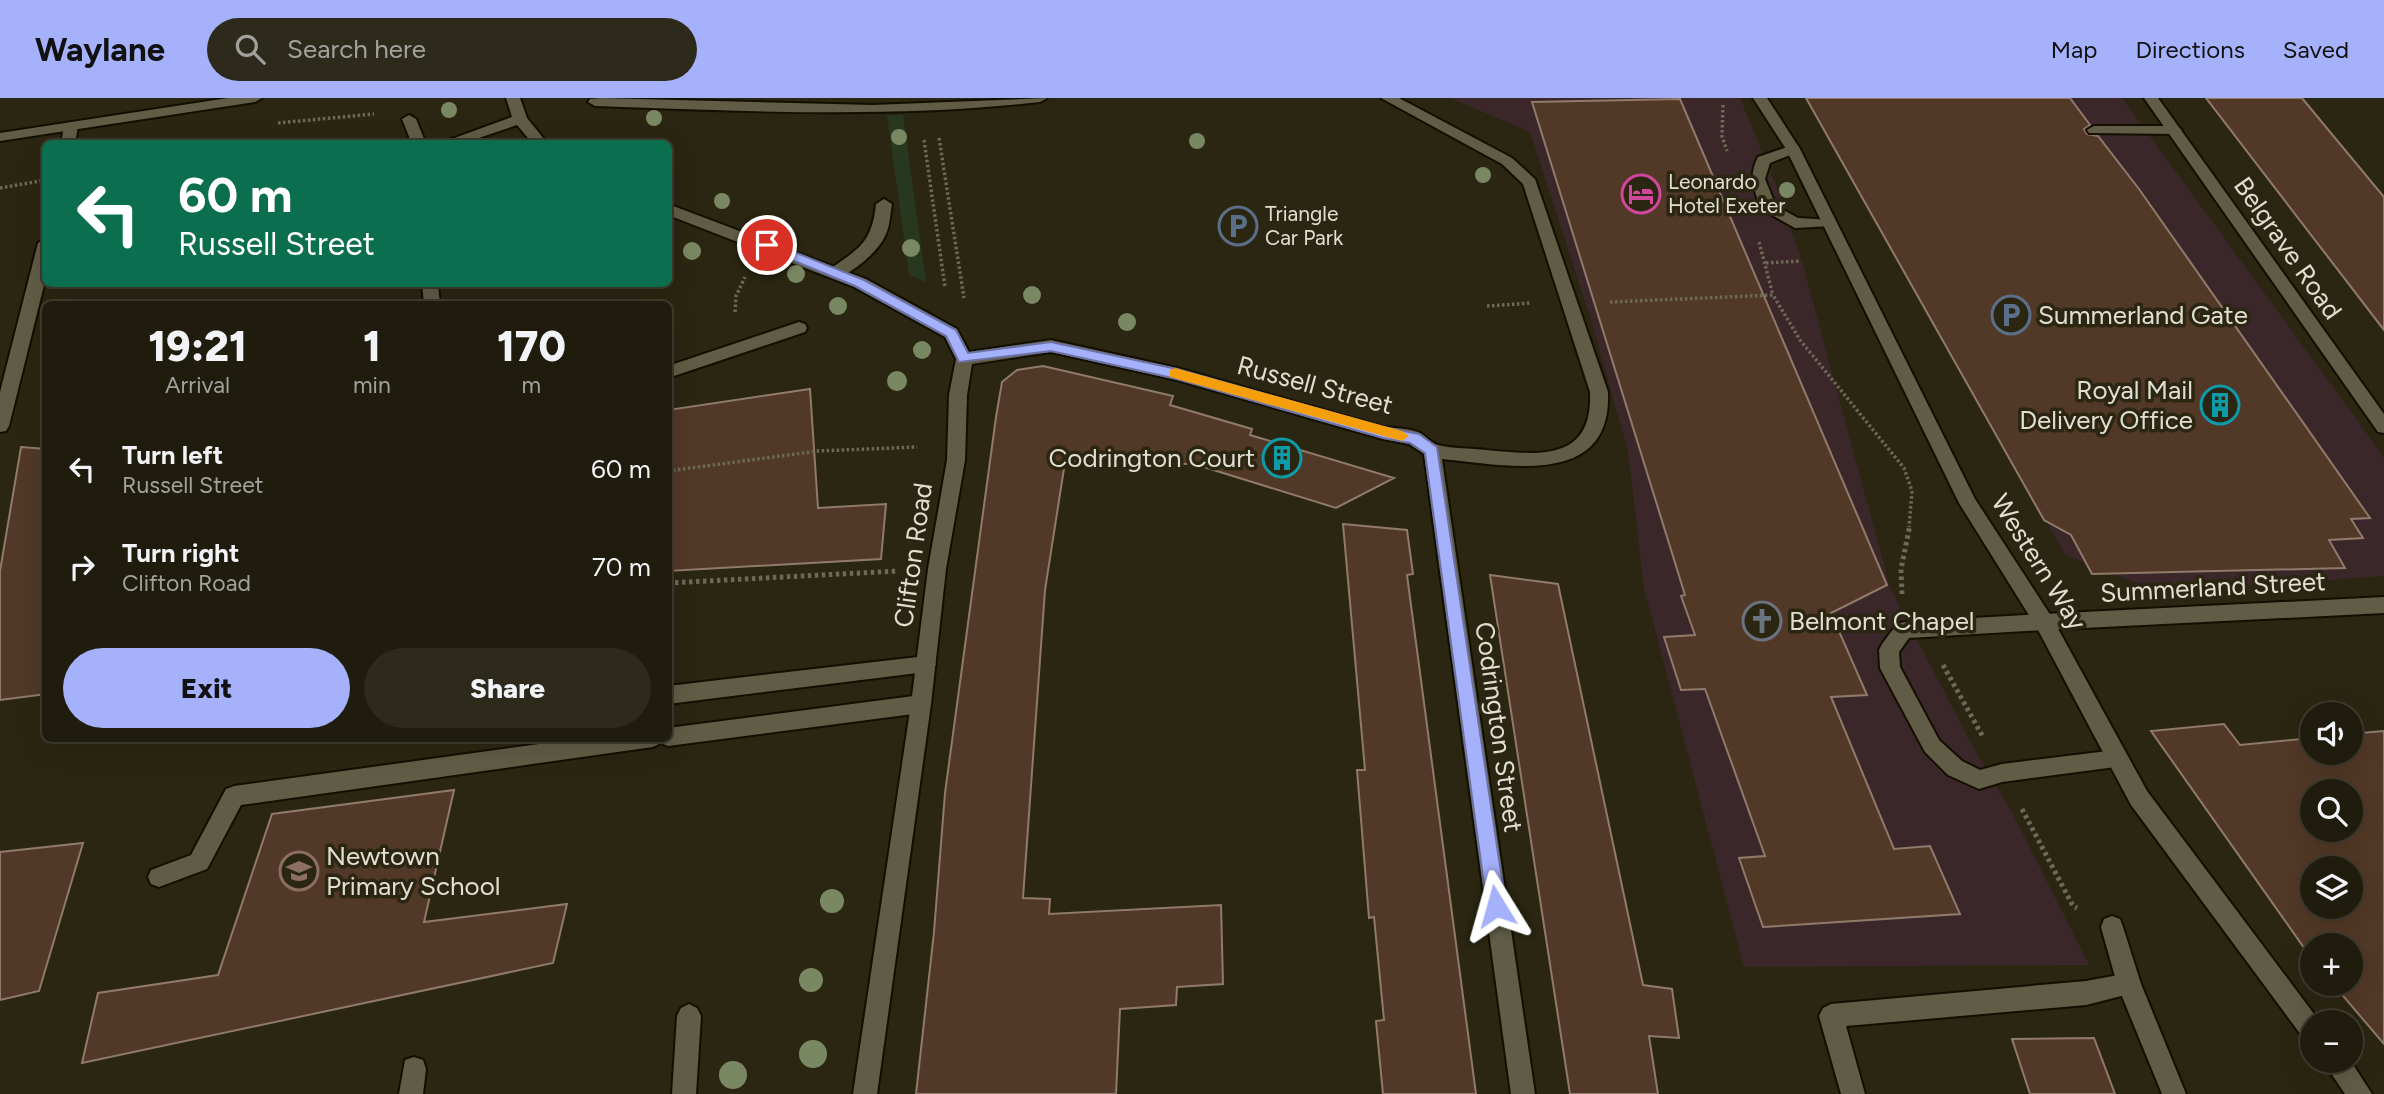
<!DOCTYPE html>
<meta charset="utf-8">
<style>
:root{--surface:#201c0d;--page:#2d291b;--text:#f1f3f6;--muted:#a2a19d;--line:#3d3a2e;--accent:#a6b1fc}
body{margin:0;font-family:Figtree,sans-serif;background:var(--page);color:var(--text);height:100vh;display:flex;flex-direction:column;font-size:26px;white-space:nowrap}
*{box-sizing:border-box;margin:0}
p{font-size:23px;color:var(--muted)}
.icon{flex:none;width:38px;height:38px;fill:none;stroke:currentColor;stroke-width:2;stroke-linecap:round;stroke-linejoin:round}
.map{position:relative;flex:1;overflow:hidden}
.drawer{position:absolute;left:42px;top:203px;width:630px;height:441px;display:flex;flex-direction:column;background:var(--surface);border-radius:10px;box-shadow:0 7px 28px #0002,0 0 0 2px var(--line)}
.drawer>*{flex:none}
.guide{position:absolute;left:42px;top:42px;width:630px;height:147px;border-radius:10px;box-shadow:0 7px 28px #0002,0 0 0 2px var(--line);background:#0b6e4f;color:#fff;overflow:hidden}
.fabs{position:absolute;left:2300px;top:604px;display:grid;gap:14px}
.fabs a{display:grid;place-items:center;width:63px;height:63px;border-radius:50%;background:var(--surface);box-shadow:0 7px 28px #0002,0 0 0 2px var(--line);font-size:35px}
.pin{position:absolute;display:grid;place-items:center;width:60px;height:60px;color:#fff;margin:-30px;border:4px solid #fff;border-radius:50%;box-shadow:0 2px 7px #0007}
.me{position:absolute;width:77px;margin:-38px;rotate:352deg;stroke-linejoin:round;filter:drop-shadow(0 0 5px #0008)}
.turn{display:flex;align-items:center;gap:24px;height:147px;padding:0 21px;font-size:32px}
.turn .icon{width:91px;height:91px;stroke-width:2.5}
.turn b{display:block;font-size:49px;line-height:60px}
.eta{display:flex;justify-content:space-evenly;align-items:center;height:119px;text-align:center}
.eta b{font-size:42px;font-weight:800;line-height:49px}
.button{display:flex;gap:14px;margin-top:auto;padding:14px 21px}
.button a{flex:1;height:80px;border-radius:42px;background:var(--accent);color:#111;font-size:28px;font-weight:800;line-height:80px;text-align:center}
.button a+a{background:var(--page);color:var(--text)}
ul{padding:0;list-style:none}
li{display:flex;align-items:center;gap:21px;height:98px;padding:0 21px}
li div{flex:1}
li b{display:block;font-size:26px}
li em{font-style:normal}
header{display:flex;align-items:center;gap:42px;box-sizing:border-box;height:98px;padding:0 35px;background:var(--accent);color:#111}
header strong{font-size:33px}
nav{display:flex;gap:38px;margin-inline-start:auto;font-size:24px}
.search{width:490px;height:63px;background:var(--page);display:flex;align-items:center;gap:18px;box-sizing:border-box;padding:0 24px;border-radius:38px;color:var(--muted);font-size:26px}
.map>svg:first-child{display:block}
.commercial{fill:#3b2729}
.green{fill:#28381f}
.building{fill:#523826;stroke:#907a6b;stroke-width:2;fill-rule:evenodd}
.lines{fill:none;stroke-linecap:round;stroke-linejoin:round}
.service-casing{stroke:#130f00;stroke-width:4}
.minor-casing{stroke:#130f00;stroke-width:4}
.secondary-casing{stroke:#130f00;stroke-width:4}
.path-far1{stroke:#6c6957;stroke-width:3.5;stroke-dasharray:2.5 2.5;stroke-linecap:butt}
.path{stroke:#6c6957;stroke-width:5;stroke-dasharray:3.5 3.5;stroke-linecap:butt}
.service{fill:#605c45;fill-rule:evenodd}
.minor{fill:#605c45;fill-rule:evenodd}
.secondary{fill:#605c45;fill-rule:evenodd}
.tree{fill:#798863}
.route{fill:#a6b1fc;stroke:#6c73a4;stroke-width:2}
.slow{fill:#f59e0b}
.labels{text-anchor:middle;stroke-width:7;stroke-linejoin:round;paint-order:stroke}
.far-poi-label{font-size:21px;fill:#e1dfd2;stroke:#2a2611;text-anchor:start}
.street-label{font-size:26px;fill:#e1dfd2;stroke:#2a2611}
.poi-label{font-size:26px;fill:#e1dfd2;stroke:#2a2611;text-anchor:start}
</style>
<header>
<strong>Waylane</strong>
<div class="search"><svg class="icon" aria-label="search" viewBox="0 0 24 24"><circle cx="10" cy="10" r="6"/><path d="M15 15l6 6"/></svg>Search here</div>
<nav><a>Map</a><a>Directions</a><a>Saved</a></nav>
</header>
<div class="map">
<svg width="2384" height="996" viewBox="0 0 2384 996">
<rect width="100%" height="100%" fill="#2a2611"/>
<!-- commercial -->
<path class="commercial" d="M 1450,0 L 1740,0 L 1779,95 L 1803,167 L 1890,489 L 1974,651 L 2014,718 L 2089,867 L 1744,869 L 1644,490 L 1628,353 L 1592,225 L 1530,34 Z
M 1818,0 L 2122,0 L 2384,359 L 2384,478 L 2160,494 L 2065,457 Z"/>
<!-- green -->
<path class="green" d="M 887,17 L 903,17 L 926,184 L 909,177 Z"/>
<!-- building -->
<path class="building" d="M 1806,0 L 2070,0 L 2090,27 L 2084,31 L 2087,36 L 2098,38 L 2139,91 L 2370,420 L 2351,421 L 2363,440 L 2329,442 L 2345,470 L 2092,476 L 2071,437 L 2044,422 Z
M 2206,0 L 2302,0 L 2384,99 L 2384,232 Z
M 1680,1 L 1887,487 L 1831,515 L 1867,597 L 1831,599 L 1894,751 L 1930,748 L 1960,816 L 1763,829 L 1739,760 L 1765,758 L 1705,591 L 1681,592 L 1664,539 L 1695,537 L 1681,498 L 1685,497 L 1532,4 Z
M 1043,268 L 1173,298 L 1170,307 L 1252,331 L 1250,337 L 1394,380 L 1336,410 L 1194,366 L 1065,364 L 1045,492 L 1023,800 L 1050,801 L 1049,816 L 1221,807 L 1223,886 L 1177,889 L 1176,907 L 1120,911 L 1116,996 L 916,996 L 934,834 L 945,695 L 996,319 L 1002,284 L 1017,272 Z
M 810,291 L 818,410 L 886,406 L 881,461 L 668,473 L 668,312 Z
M 21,349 L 46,351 L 46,596 L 0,602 L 0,473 Z
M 1343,426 L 1407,432 L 1413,476 L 1407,477 L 1476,996 L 1383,996 L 1376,923 L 1384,922 L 1374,819 L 1369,820 L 1357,672 L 1365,672 Z
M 1490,477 L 1558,486 L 1643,887 L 1672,891 L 1679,940 L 1649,938 L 1658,996 L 1570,996 Z
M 2224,626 L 2240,647 L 2312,640 L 2312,654 L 2350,654 L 2350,636 L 2384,633 L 2384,946 L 2333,886 L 2350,886 L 2350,847 L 2312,847 L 2312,861 L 2151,633 ZM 2312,693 L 2350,693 L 2350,732 L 2312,732 ZM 2312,770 L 2350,770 L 2350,808 L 2312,808 Z
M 454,692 L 424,824 L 567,806 L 553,865 L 82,965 L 98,895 L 218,877 L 272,716 Z
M 83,745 L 39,893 L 0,902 L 0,754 Z
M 2094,940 L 2115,996 L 2030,996 L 2012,941 Z"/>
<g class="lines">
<defs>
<path id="service" d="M 2094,28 L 2175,28 L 2182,32 L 2175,36 L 2089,35 L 2087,32 Z
M 1793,47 L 1798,48 L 1800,51 L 1798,54 L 1770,65 L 1765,81 L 1776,108 L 1798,120 L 1833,122 L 1836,125 L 1833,128 L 1795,130 L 1761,111 C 1754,91 1748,78 1758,59 Z
M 884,101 L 892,106 C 890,117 890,130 884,140 C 877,154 846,183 830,179 L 828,175 L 830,171 C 860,150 872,144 876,106 Z
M 799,224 L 805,226 L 807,230 L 805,234 L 668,280 L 668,268 Z
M 2044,516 L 2051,518 L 2054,524 L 2051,530 L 2044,532 L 1909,540 L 1899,554 L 1900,569 L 1939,642 L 1962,663 L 1980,672 L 2002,666 L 2116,652 L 2123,654 L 2126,661 L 2123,668 L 2002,684 L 1979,691 L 1948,677 L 1925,654 L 1880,570 L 1879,552 L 1882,546 L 1897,526 L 1904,524 Z
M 926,558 L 933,560 L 936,566 L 933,572 L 926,574 L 668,606 L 668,588 Z
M 921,597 L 928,600 L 931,606 L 928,612 L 921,615 L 668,648 L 661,645 L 653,649 L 241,707 L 207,771 L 159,789 L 151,786 L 148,779 L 151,772 L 191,757 L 226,691 L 234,688 L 583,640 L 668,640 L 668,630 Z
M 2129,875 L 2137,878 L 2141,886 L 2137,894 L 2086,907 L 1846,928 L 1865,996 L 1841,996 L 1819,918 L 1823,910 L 1831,906 L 2086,883 Z
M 689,906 L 697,910 L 701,918 L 696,996 L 672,996 L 677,918 L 681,910 Z
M 414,959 L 423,962 L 426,971 L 423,996 L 399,996 L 405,962 Z"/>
<path id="minor" d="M 506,0 L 520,0 L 527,20 L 548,46 L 533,46 L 517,27 L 461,46 L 438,46 L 512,19 Z
M 601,0 L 873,7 L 1047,0 L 1040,4 C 892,21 744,13 595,8 L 588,4 L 590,1 Z
M 1381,0 L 1399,0 L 1512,60 L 1535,81 L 1608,294 C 1612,391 1506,367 1442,361 L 1535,996 L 1511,996 L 1424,356 L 1409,346 L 1383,341 L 1177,282 L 1051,254 L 972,266 L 967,297 L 965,362 L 946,471 L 931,606 L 877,996 L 853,996 L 911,606 L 928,471 L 947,362 L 949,297 L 956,261 L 945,239 L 854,189 L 668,117 L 668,106 L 866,181 L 957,231 L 969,254 L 1051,242 L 1177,270 L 1383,329 C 1394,330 1410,330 1420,335 C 1426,338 1431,345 1438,347 C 1453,351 1471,350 1486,352 C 1539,357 1593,364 1590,294 L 1523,86 L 1502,66 Z
M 2144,0 L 2158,0 L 2384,316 L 2384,335 L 2378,334 Z
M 409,17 L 416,21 L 426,46 L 412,46 L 402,21 Z
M 71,24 L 78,28 L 75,46 L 61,46 L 64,28 Z
M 46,140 L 46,179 L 9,328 L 6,333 L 0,334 L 0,294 L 38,145 Z
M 422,186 L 438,186 L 440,206 L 424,206 Z
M 2384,499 L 2384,515 L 2044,532 L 2037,530 L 2034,524 L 2037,518 L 2044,516 Z
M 2112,818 L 2120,821 L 2123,829 L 2141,886 L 2186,996 L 2162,996 L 2117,886 L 2101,829 L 2104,821 Z"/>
<path id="secondary" d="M 228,0 L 262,0 L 255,4 L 0,43 L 0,35 Z
M 1753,0 L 1767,0 L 1800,51 L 1975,401 L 2051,518 L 2147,693 L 2320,924 L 2312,924 L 2312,945 L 2304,941 L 2131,707 L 2037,530 L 1959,405 L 1786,51 Z
M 2322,962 L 2350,962 L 2372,996 L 2345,996 Z"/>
</defs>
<!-- service casing -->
<use href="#service" class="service-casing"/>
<!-- minor casing -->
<use href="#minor" class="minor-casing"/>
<!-- secondary casing -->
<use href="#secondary" class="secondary-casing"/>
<!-- path-far1 -->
<path class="path-far1" d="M 1723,7 L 1722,38 L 1727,53
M 278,25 L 374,16
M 939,40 L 964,200
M 924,42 L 945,189
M 0,90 L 46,82
M 1759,144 L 1773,197
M 1766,165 L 1800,163
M 1610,204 L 1773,197 L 1800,242 L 1904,370 L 1912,393 L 1909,429
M 1487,208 L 1531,205
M 735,214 L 736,198 L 745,179
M 668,373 L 818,353 L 917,349"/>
<!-- path -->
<path class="path" d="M 668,485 L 898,473
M 1902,496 L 1901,471 L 1910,427
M 1943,567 L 1983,639
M 2022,711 L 2073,808 L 2077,810"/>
<!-- service -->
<use href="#service" class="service"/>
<!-- minor -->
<use href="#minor" class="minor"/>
<!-- secondary -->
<use href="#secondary" class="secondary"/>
</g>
<!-- trees -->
<g class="tree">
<circle cx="449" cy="12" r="8"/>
<circle cx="654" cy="20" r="8"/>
<circle cx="899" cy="39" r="8"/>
<circle cx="1197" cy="43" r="8"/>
<circle cx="1483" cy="77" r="8"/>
<circle cx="1787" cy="92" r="8"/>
<circle cx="722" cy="103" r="8"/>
<circle cx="911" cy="150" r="9"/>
<circle cx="692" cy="153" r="9"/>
<circle cx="796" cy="176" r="9"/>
<circle cx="1032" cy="197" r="9"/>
<circle cx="838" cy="208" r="9"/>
<circle cx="1127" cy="224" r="9"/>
<circle cx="922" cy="252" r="9"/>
<circle cx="897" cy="283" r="10"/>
<circle cx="832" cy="803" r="12"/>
<circle cx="811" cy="882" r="12"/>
<circle cx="813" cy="956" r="14"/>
<circle cx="733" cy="977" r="14"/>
</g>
<!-- route -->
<path class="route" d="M 767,143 L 864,182 L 956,232 L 968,255 L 1051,244 L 1177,271 L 1383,329 L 1419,336 L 1437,349 L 1506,808 L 1503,815 L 1496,817 L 1490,815 L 1487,808 L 1425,355 L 1410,345 L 1383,340 L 1177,281 L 1051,253 L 959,264 L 946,238 L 855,188 L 763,150 L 763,144 Z"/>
<!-- slow -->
<path class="slow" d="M 1175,270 L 1402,333 L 1409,338 L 1402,343 L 1170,279 L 1170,272 Z"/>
<!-- icons -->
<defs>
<symbol id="hotel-ring" viewBox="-11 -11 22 22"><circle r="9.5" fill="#2a2611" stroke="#d1479c" stroke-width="1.5"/><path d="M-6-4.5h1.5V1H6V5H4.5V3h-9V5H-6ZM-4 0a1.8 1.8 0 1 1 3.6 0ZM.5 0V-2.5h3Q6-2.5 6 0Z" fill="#d1479c"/></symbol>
<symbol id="parking-ring" viewBox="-11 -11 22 22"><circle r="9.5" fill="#2a2611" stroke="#5c6f8a" stroke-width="1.5"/><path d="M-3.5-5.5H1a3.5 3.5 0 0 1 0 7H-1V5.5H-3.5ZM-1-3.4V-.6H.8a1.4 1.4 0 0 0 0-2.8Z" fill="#5c6f8a"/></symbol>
<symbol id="building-ring" viewBox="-11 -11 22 22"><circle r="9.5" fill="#2a2611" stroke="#0f9aa8" stroke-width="1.5"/><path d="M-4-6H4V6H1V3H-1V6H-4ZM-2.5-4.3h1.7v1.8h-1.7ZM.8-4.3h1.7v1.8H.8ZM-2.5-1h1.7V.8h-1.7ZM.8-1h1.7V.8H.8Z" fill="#0f9aa8"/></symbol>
<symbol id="church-ring" viewBox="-11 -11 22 22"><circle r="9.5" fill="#2a2611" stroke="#6b7280" stroke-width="1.5"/><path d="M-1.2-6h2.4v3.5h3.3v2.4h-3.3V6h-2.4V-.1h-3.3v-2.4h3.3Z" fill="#6b7280"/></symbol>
<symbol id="school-ring" viewBox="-11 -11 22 22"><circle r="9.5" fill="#2a2611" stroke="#8d6e63" stroke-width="1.5"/><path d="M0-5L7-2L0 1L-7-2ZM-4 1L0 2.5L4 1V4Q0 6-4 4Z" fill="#8d6e63"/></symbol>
</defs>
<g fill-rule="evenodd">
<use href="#hotel-ring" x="1619" y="74" width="44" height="44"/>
<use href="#parking-ring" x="1216" y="106" width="44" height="44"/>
<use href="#parking-ring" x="1989" y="195" width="44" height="44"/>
<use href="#building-ring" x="2198" y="285" width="44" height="44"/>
<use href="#building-ring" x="1260" y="338" width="44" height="44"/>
<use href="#church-ring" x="1740" y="501" width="44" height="44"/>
<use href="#school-ring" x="277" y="751" width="44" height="44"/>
</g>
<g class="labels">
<!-- far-poi labels -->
<g class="far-poi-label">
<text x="1668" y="91">Leonardo<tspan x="1668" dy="24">Hotel Exeter</tspan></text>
<text x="1265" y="123">Triangle<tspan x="1265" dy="24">Car Park</tspan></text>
</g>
<!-- street labels -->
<g class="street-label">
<text transform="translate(2288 150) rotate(55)" y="9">Belgrave Road</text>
<text transform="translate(1315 287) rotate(15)" y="9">Russell Street</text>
<text transform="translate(913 457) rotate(-82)" y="9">Clifton Road</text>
<text transform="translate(2039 464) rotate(58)" y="9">Western Way</text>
<text transform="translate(2213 489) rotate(-3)" y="9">Summerland Street</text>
<text transform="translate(1499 629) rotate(82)" y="9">Codrington Street</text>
</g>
<!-- poi labels -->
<g class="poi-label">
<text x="2038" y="226">Summerland Gate</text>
<text x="2193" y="301" text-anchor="end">Royal Mail<tspan x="2193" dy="30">Delivery Office</tspan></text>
<text x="1255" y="369" text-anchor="end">Codrington Court</text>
<text x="1789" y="532">Belmont Chapel</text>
<text x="326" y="767">Newtown<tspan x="326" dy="30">Primary School</tspan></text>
</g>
</g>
</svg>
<div class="fabs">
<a><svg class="icon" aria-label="sound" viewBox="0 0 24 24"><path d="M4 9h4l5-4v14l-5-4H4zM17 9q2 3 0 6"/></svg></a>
<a><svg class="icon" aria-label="search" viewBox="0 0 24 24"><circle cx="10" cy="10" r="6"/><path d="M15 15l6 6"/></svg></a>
<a><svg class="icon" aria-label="layers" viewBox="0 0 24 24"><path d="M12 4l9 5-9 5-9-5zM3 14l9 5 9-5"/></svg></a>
<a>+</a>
<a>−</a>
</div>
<div class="pin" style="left:767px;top:147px;background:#d93025"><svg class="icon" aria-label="arrive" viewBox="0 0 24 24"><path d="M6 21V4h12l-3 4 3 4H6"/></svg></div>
<svg class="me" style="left:1496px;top:808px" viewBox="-20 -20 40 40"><path d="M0-17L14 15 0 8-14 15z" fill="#a6b1fc" stroke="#fff" stroke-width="4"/></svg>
<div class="guide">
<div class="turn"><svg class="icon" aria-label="left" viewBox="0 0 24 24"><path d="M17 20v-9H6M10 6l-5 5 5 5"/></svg><div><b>60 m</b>Russell Street</div></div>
</div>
<section class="drawer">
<div class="eta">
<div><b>19:21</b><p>Arrival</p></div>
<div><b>1</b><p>min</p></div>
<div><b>170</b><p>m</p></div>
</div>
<ul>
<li><svg class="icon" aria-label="left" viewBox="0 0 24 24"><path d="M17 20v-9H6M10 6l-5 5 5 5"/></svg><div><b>Turn left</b><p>Russell Street</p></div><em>60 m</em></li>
<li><svg class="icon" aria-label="right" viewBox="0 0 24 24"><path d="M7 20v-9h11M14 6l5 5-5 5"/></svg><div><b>Turn right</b><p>Clifton Road</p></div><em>70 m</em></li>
</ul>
<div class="button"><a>Exit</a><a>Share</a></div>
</section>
</div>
